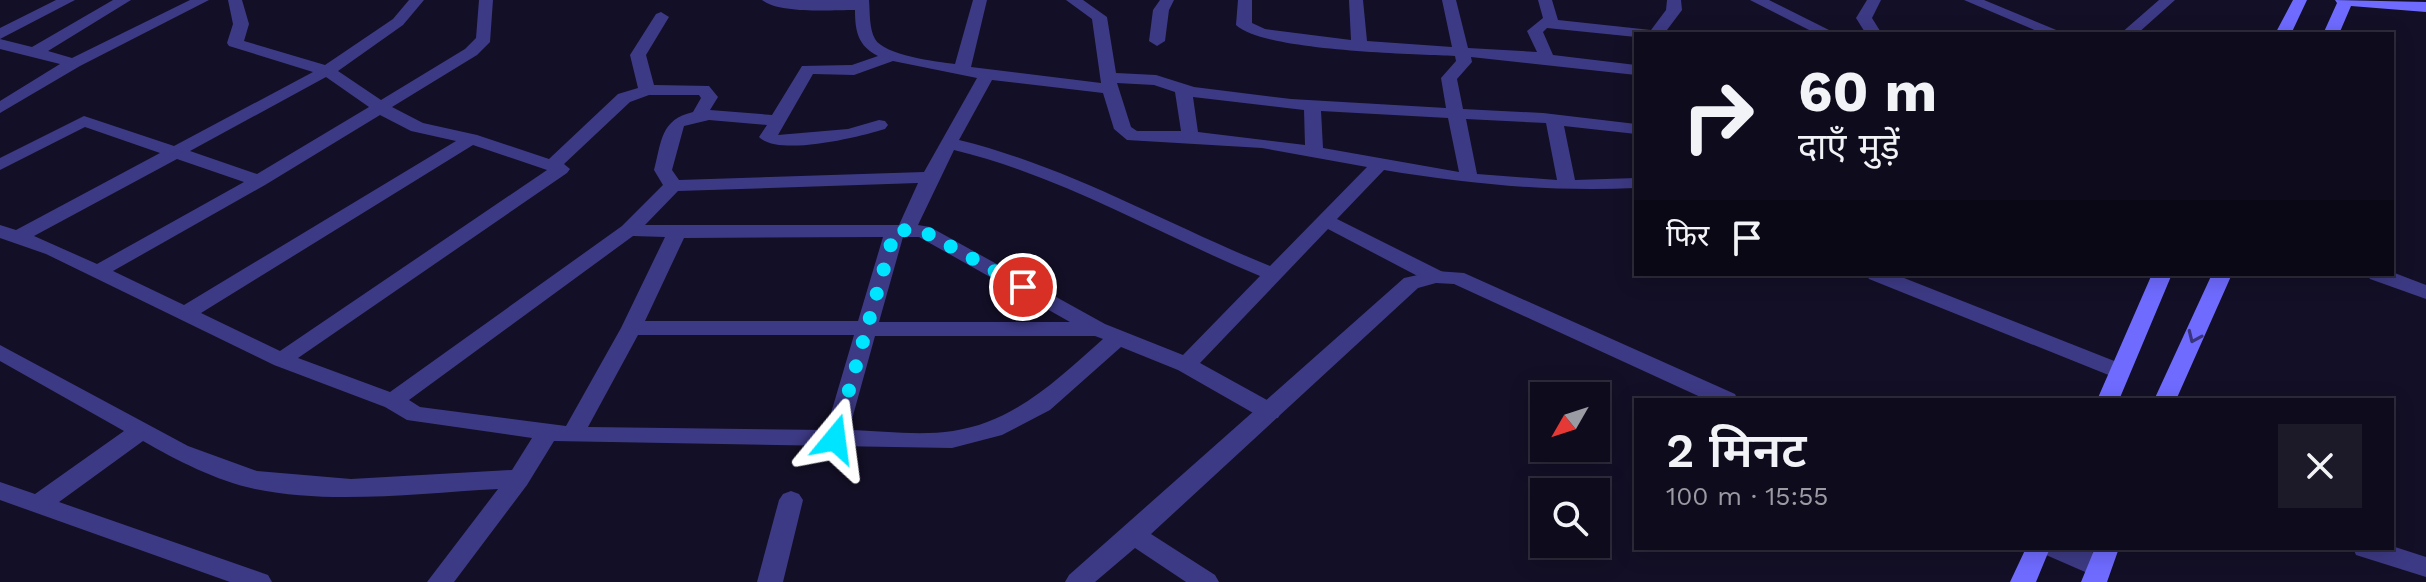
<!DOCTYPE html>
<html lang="hi">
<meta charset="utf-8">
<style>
:root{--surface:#0e0b1c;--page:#1c1929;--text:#f1f3f6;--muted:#9b9ba3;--line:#2e2b3b}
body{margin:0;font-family:"Work Sans","Noto Sans Devanagari",sans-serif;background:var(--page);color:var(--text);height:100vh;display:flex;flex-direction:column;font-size:30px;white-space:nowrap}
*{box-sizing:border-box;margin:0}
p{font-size:26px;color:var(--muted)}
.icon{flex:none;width:44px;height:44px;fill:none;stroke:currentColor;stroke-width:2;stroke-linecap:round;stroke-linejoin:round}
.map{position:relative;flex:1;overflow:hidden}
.details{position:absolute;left:1634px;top:398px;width:760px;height:152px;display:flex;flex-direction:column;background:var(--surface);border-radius:0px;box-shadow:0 4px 20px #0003,0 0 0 2px var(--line)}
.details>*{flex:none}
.banner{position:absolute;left:1634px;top:32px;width:760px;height:244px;border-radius:0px;box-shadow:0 4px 20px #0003,0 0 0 2px var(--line);background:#0e0b1c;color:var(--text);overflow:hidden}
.needle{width:52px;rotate:231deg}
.buttons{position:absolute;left:1530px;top:382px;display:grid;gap:16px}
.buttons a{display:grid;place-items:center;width:80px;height:80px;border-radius:0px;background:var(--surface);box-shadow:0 4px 20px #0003,0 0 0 2px var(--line);font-size:40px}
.pin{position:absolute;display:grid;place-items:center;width:68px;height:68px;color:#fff;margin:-34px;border:4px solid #fff;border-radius:50%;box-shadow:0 2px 8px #0007}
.me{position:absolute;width:88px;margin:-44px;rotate:16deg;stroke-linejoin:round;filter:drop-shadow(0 0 6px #0008)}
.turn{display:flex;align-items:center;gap:28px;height:168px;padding:0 32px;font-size:36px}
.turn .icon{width:104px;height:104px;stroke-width:2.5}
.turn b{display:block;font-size:56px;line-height:68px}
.then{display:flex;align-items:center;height:76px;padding:0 32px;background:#0003;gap:16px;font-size:30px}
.round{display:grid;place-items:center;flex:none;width:84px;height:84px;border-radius:0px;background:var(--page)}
.overview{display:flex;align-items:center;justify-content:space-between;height:136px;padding:0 32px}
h1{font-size:48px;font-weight:600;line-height:60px}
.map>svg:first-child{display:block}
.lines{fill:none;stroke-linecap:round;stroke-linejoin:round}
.minor{fill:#3d3a85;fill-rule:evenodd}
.tertiary{fill:#3d3a85;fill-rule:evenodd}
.secondary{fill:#6f6bff;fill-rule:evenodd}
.oneway{stroke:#38347d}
.route{stroke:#00e5ff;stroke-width:14;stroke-dasharray:0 25.2}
</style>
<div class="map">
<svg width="2426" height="582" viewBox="0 0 2426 582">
<rect width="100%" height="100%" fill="#130f26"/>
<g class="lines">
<!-- minor -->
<path class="minor" d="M 56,0 L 75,0 L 0,39 L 0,28 Z
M 113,0 L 131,0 L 48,51 L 72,58 L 190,0 L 209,0 L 80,66 L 0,113 L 0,101 L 60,64 L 0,49 L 0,39 L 32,47 Z
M 228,0 L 242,0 L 249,24 L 244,41 L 325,65 L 393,19 L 409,0 L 424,0 L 403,25 L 338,71 L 381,100 L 465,49 L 476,38 L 479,0 L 493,0 L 490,42 L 477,55 L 392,107 L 423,123 L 477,135 L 549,159 L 618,94 L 638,88 L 630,55 L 656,14 L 661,12 L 669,17 L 646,55 L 654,85 L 709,86 L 718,97 L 710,110 L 772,115 L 802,66 L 852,65 L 878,56 C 858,46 855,31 855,10 C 831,10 780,14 762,0 L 869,0 C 870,12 869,28 875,39 C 884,55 937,62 955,64 L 973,0 L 987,0 L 971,67 L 1101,83 L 1092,19 L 1066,0 L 1083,0 L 1107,17 L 1116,73 L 1156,75 L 1194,87 L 1291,99 L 1446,108 L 1441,78 L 1456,61 L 1455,56 C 1412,54 1263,51 1236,25 L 1238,0 L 1252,0 L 1252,23 L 1265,29 L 1351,40 L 1349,0 L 1363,0 L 1367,41 L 1452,47 L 1442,0 L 1456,0 L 1468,48 L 1537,52 L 1527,31 L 1543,18 L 1538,0 L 1552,0 L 1558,20 L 1651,30 L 1666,10 L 1667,0 L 1681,0 L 1682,10 L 1664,34 L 1636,34 L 1636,37 L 1547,28 L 1543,32 L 1553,55 L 1636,65 L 1636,75 L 1471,57 L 1472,62 L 1457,79 L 1463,109 L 1543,113 L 1636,124 L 1636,134 L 1564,126 L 1575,180 L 1636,178 L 1636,188 C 1550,192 1469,184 1384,170 L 1337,219 L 1443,272 L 1446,277 L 1436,283 L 1429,282 L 1328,229 L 1200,363 L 1278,406 L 1281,412 L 1278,418 L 1262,418 L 1178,370 L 1121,347 L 1050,410 L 1002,435 L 952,448 L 554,441 L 527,485 L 454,582 L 427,582 L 498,489 C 420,493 332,505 255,489 C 217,481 176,460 143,441 L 59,502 L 268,575 L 272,582 L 230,582 L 0,500 L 0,482 L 35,494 L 124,431 L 0,361 L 0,345 L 188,446 L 257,471 L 351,479 L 512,470 L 532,438 L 407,420 L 385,407 L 274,365 L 46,254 L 0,238 L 0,225 L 16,230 L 160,153 L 85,127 L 0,170 L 0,158 L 84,116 L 174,146 L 313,72 L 229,46 L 227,43 L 233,24 ZM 893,61 L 977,78 L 924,172 L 679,180 L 672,170 L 684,126 L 709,120 L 767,125 L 759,137 C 779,157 859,137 885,129 L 888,125 L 885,121 L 879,120 L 848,129 L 778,135 L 813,74 L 854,75 ZM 326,77 L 369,107 L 257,174 L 190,151 ZM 992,80 L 1103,93 L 1114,129 L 1127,140 L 1262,148 L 1367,167 L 1270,266 C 1166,224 1069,167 959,140 ZM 1117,83 L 1154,85 L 1175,92 L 1181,131 L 1137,131 L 1131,127 ZM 649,95 L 699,95 L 701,98 L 693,112 C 660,120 662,141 654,170 L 663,185 L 622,226 L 390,392 L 298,358 L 567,173 L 570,169 L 564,164 L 630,102 ZM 1193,97 L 1304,110 L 1305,145 L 1198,132 ZM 1321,111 L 1448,118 L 1459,172 L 1323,148 ZM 380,115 L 411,131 L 456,141 L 184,305 L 113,271 L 265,185 ZM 1466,119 L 1546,123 L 1557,180 L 1477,174 ZM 473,145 L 547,170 L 280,351 L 201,313 ZM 954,150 C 1062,176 1158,234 1260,276 L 1183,355 L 1105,324 L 930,227 L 918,225 ZM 177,159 L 244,182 L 97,264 L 34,236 ZM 918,183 L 899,225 L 645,225 L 678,191 ZM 633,236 L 665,237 L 621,328 L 566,426 L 420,407 L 409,400 ZM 883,237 L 858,321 L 645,321 L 684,238 ZM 903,237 L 919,237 L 1070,322 L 879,322 ZM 638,335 L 854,335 L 826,430 L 588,427 ZM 875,336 L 1095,336 L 1103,339 C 1059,378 1015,422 953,431 C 920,436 882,431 849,430 Z
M 1160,0 L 1174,0 L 1169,10 L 1165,41 L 1157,46 L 1149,41 L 1153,10 Z
M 1750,0 L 1769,0 L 1837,34 L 1817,34 Z
M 1867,0 L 1881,0 L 1872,18 L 1882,34 L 1866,34 L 1856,18 Z
M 1964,0 L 1984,0 L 2066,34 L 2044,34 Z
M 2159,0 L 2175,0 L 2137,34 L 2120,34 Z
M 2392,272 L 2426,285 L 2426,299 L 2370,279 L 2367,274 Z
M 1866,274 L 1894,274 L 2127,366 L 2130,371 L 2127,376 L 2111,376 L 1869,279 Z
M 791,491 L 799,494 L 803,500 L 783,582 L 757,582 L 779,500 L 783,494 Z
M 2392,546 L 2426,557 L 2426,577 L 2356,555 L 2353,548 Z"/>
<!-- tertiary -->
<path class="tertiary" d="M 1436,271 L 1464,273 L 1735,394 L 1738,400 L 1707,400 L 1454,284 L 1436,283 L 1418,288 L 1151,534 L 1215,575 L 1219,582 L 1186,582 L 1135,548 L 1095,582 L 1065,582 L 1069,575 L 1404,278 Z
M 2043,548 C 2064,548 2100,545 2111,568 L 2108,575 L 2099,578 L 2046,555 Z"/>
<!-- secondary -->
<path class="secondary" d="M 2293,0 L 2307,0 L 2291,34 L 2275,34 Z
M 2335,0 L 2426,2 L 2426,12 L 2351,6 L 2339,34 L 2323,34 L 2337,3 Z
M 2152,274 L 2172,274 L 2119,400 L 2097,400 Z
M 2212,274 L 2232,274 L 2176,400 L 2154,400 Z
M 2026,548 L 2050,548 L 2036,582 L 2010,582 Z
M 2095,548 L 2119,548 L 2107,582 L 2081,582 Z"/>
</g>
<!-- one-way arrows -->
<defs><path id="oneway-chevron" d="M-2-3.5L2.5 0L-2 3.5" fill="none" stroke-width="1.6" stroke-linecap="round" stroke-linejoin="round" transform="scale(2)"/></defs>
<use class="oneway" href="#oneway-chevron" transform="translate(2194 337) rotate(114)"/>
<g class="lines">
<!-- route -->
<path class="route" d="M 835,439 L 895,230 L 923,231 L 1023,287"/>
</g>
</svg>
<div class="buttons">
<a><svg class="needle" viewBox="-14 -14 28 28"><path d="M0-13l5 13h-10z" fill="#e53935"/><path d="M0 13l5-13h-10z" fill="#9b9ba3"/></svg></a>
<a><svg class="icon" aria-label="search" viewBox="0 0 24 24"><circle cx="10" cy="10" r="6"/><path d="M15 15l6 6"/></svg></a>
</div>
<div class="pin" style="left:1023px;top:287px;background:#d93025"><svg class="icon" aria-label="arrive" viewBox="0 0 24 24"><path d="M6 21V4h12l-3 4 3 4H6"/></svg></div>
<svg class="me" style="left:835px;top:439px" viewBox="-20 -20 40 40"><path d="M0-17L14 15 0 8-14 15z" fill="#00e5ff" stroke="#fff" stroke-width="4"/></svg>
<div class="banner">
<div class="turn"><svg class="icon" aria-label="right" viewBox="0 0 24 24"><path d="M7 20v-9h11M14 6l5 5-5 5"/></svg><div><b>60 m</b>दाएँ मुड़ें</div></div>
<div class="then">फिर<svg class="icon" aria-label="arrive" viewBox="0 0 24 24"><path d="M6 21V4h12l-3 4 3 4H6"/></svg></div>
</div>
<section class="details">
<div class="overview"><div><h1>2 मिनट</h1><p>100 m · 15:55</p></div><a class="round"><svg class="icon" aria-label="close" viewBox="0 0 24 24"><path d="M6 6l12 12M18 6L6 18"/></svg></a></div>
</section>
</div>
